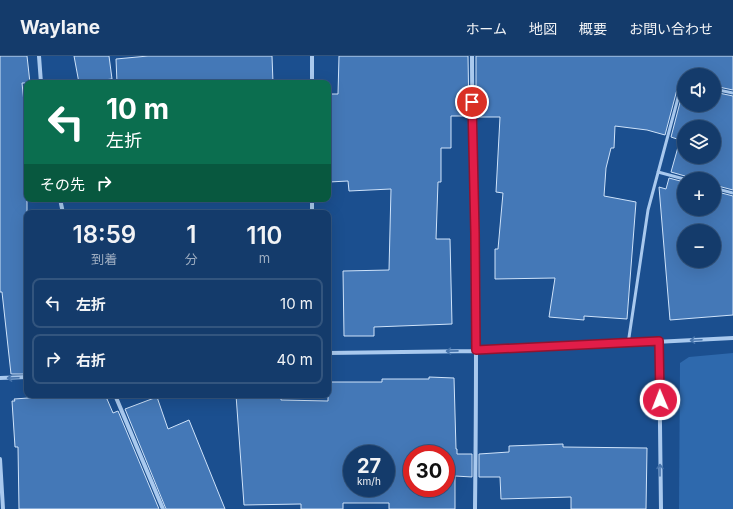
<!DOCTYPE html>
<html lang="ja">
<meta charset="utf-8">
<style>
:root{--surface:#143b6b;--page:#214673;--text:#f1f3f6;--muted:#9dadc1;--line:#33557e}
body{margin:0;font-family:Inter,"Noto Sans JP",sans-serif;background:var(--page);color:var(--text);height:100vh;display:flex;flex-direction:column;font-size:15px;white-space:nowrap}
*{box-sizing:border-box;margin:0}
p{font-size:13px;color:var(--muted)}
.icon{flex:none;width:22px;height:22px;fill:none;stroke:currentColor;stroke-width:2;stroke-linecap:round;stroke-linejoin:round}
.map{position:relative;flex:1;overflow:hidden}
.sheet{position:absolute;left:24px;top:154px;width:307px;height:188px;display:flex;flex-direction:column;background:var(--surface);border-radius:8px;box-shadow:0 4px 16px #0002,0 0 0 1px var(--line)}
.sheet>*{flex:none}
.top-card{position:absolute;left:24px;top:24px;width:307px;height:122px;border-radius:8px;box-shadow:0 4px 16px #0002,0 0 0 1px var(--line);background:#0b6e4f;color:#fff;overflow:hidden}
.tools{position:absolute;left:677px;top:12px;display:grid;gap:8px}
.tools a{display:grid;place-items:center;width:44px;height:44px;border-radius:50%;background:var(--surface);box-shadow:0 4px 16px #0002,0 0 0 1px var(--line);font-size:20px}
.speed{position:absolute;left:343px;top:389px;display:flex;gap:8px;font-size:20px;font-weight:700;text-align:center}
.speed>*{display:grid;place-content:center;width:52px;height:52px;border-radius:50%;background:var(--surface);box-shadow:0 4px 16px #0002,0 0 0 1px var(--line);line-height:1}
.speed small{font-size:10px;font-weight:400}
.speed .limit{border:6px solid #d22;background:#fff;color:#111}
.pin{position:absolute;display:grid;place-items:center;width:34px;height:34px;color:#fff;margin:-17px;border:2px solid #fff;border-radius:50%;box-shadow:0 1px 4px #0007}
.me{position:absolute;width:44px;margin:-22px;rotate:359deg;stroke-linejoin:round;filter:drop-shadow(0 0 3px #0008)}
.turn{display:flex;align-items:center;gap:14px;height:84px;padding:0 16px;font-size:18px}
.turn .icon{width:52px;height:52px;stroke-width:2.5}
.turn b{display:block;font-size:28px;line-height:34px}
.then{display:flex;align-items:center;height:38px;padding:0 16px;background:#0003;gap:8px;font-size:15px}
.eta{display:flex;justify-content:space-evenly;align-items:center;height:68px;text-align:center}
.eta b{font-size:24px;font-weight:600;line-height:28px}
ul{padding:0;list-style:none}
li{display:flex;align-items:center;gap:12px;height:50px;margin:0 8px 6px;padding:0 8px;border:2px solid var(--line);border-radius:8px}
li div{flex:1}
li b{display:block;font-size:15px}
li em{font-style:normal}
header{display:flex;align-items:center;gap:24px;box-sizing:border-box;height:56px;padding:0 20px;background:var(--surface);border-bottom:1px solid var(--line)}
header strong{font-size:19px}
nav{display:flex;gap:22px;margin-inline-start:auto;font-size:14px}
.map>svg:first-child{display:block}
.green{fill:#2e69ad}
.building{fill:#4478b7;stroke:#cfe3fa;fill-rule:evenodd}
.lines{fill:none;stroke-linecap:round;stroke-linejoin:round}
.service{stroke:#a9c9ee;stroke-width:3}
.minor{stroke:#a9c9ee;stroke-width:4}
.oneway{stroke:#4674ac}
.route-casing{stroke:#92132f;stroke-width:10}
.route{stroke:#e11d48;stroke-width:7}
</style>
<header>
<strong>Waylane</strong>
<nav><a>ホーム</a><a>地図</a><a>概要</a><a>お問い合わせ</a></nav>
</header>
<div class="map">
<svg width="733" height="453" viewBox="0 0 733 453">
<rect width="100%" height="100%" fill="#1b4f8f"/>
<!-- green -->
<path class="green" d="M 733,297 L 733,453 L 679,453 L 680,307 L 689,301 Z"/>
<!-- building -->
<path class="building" d="M 0,0 L 27,0 L 30,27 L 22,27 L 27,75 L 27,318 L 11,318 L 2,236 L 0,236 Z
M 74,0 L 109,0 L 112,23 L 79,27 Z
M 148,0 L 272,0 L 273,27 L 117,27 L 116,3 Z
M 339,0 L 468,0 L 469,60 L 451,60 L 451,92 L 441,92 L 441,126 L 438,126 L 436,183 L 450,183 L 452,268 L 374,271 L 374,280 L 344,280 L 343,215 L 389,214 L 391,133 L 349,135 L 348,125 L 329,126 L 328,38 L 338,38 Z
M 476,0 L 733,0 L 733,34 L 714,30 L 714,19 L 684,19 L 684,24 L 681,24 L 679,26 L 665,79 L 647,74 L 615,70 L 614,92 L 611,92 L 606,112 L 604,140 L 636,146 L 627,263 L 584,260 L 584,264 L 549,261 L 555,222 L 495,223 L 495,193 L 498,193 L 503,137 L 496,136 L 500,61 L 476,61 Z
M 684,31 L 684,49 L 714,49 L 714,36 L 733,40 L 733,134 L 714,129 L 714,123 L 687,123 L 685,120 L 671,116 L 680,84 L 671,81 ZM 684,71 L 714,71 L 714,101 L 684,101 Z
M 669,122 L 684,126 L 684,153 L 714,153 L 714,135 L 733,140 L 733,259 L 670,264 L 659,131 L 666,133 ZM 684,175 L 714,175 L 714,205 L 684,205 Z
M 429,321 L 454,322 L 456,393 L 457,393 L 457,398 L 472,398 L 472,421 L 455,420 L 455,453 L 389,453 L 389,447 L 343,447 L 343,453 L 301,453 L 301,448 L 244,449 L 236,339 L 281,339 L 281,344 L 328,345 L 328,326 L 382,326 L 382,323 L 429,323 ZM 352,398 L 386,398 L 386,432 L 352,432 ZM 412,398 L 446,398 L 446,432 L 412,432 Z
M 71,339 L 102,339 L 107,343 L 113,357 L 118,355 L 159,453 L 19,453 L 18,391 L 15,391 L 12,345 L 15,345 L 14,343 Z
M 157,341 L 168,373 L 189,364 L 225,453 L 166,453 L 125,353 Z
M 563,388 L 563,391 L 647,392 L 646,453 L 571,453 L 571,441 L 501,443 L 500,421 L 479,421 L 479,398 L 509,396 L 509,390 Z"/>
<g class="lines">
<!-- service -->
<path class="service" d="M 714,33 L 733,37
M 658,116 L 684,123
M 714,132 L 733,137
M 628,288 L 648,154 L 682,27 L 684,27"/>
<!-- minor -->
<path class="minor" d="M 39,0 L 41,27
M 472,0 C 472,59 474,119 475,178 C 477,270 476,361 475,453
M 312,27 L 312,0
M 60,143 L 63,157
M 312,157 L 312,143
M 659,285 L 661,453
M 328,297 L 477,295 L 733,282
M 0,322 L 27,321
M 115,339 L 163,453
M 0,403 L 3,453"/>
</g>
<!-- one-way arrows -->
<defs><path id="oneway-shaft" d="M-6 0H5M1.5-3L5.5 0L1.5 3" fill="none" stroke-width="1.6" stroke-linecap="round" stroke-linejoin="round"/></defs>
<g class="oneway">
<use href="#oneway-shaft" transform="translate(696 284) rotate(177)"/>
<use href="#oneway-shaft" transform="translate(452 295) rotate(179)"/>
<use href="#oneway-shaft" transform="translate(13 322) rotate(178)"/>
<use href="#oneway-shaft" transform="translate(660 414) rotate(-90)"/>
</g>
<g class="lines">
<defs>
<path id="route" d="M 472,46 L 475,177 L 476,294 L 659,285 L 660,344"/>
</defs>
<!-- route casing -->
<use href="#route" class="route-casing"/>
<!-- route -->
<use href="#route" class="route"/>
</g>
</svg>
<div class="tools">
<a><svg class="icon" aria-label="sound" viewBox="0 0 24 24"><path d="M4 9h4l5-4v14l-5-4H4zM17 9q2 3 0 6"/></svg></a>
<a><svg class="icon" aria-label="layers" viewBox="0 0 24 24"><path d="M12 4l9 5-9 5-9-5zM3 14l9 5 9-5"/></svg></a>
<a>+</a>
<a>−</a>
</div>
<div class="speed"><div>27<small>km/h</small></div><div class="limit">30</div></div>
<div class="pin" style="left:472px;top:46px;background:#d93025"><svg class="icon" aria-label="arrive" viewBox="0 0 24 24"><path d="M6 21V4h12l-3 4 3 4H6"/></svg></div>
<svg class="me" style="left:660px;top:344px" viewBox="-20 -20 40 40"><circle r="17" fill="#e11d48" stroke="#fff" stroke-width="3"/><path d="M0-11L8 9 0 5-8 9z" fill="#fff"/></svg>
<div class="top-card">
<div class="turn"><svg class="icon" aria-label="left" viewBox="0 0 24 24"><path d="M17 20v-9H6M10 6l-5 5 5 5"/></svg><div><b>10 m</b>左折</div></div>
<div class="then">その先<svg class="icon" aria-label="right" viewBox="0 0 24 24"><path d="M7 20v-9h11M14 6l5 5-5 5"/></svg></div>
</div>
<section class="sheet">
<div class="eta">
<div><b>18:59</b><p>到着</p></div>
<div><b>1</b><p>分</p></div>
<div><b>110</b><p>m</p></div>
</div>
<ul>
<li><svg class="icon" aria-label="left" viewBox="0 0 24 24"><path d="M17 20v-9H6M10 6l-5 5 5 5"/></svg><div><b>左折</b></div><em>10 m</em></li>
<li><svg class="icon" aria-label="right" viewBox="0 0 24 24"><path d="M7 20v-9h11M14 6l5 5-5 5"/></svg><div><b>右折</b></div><em>40 m</em></li>
</ul>
</section>
</div>
